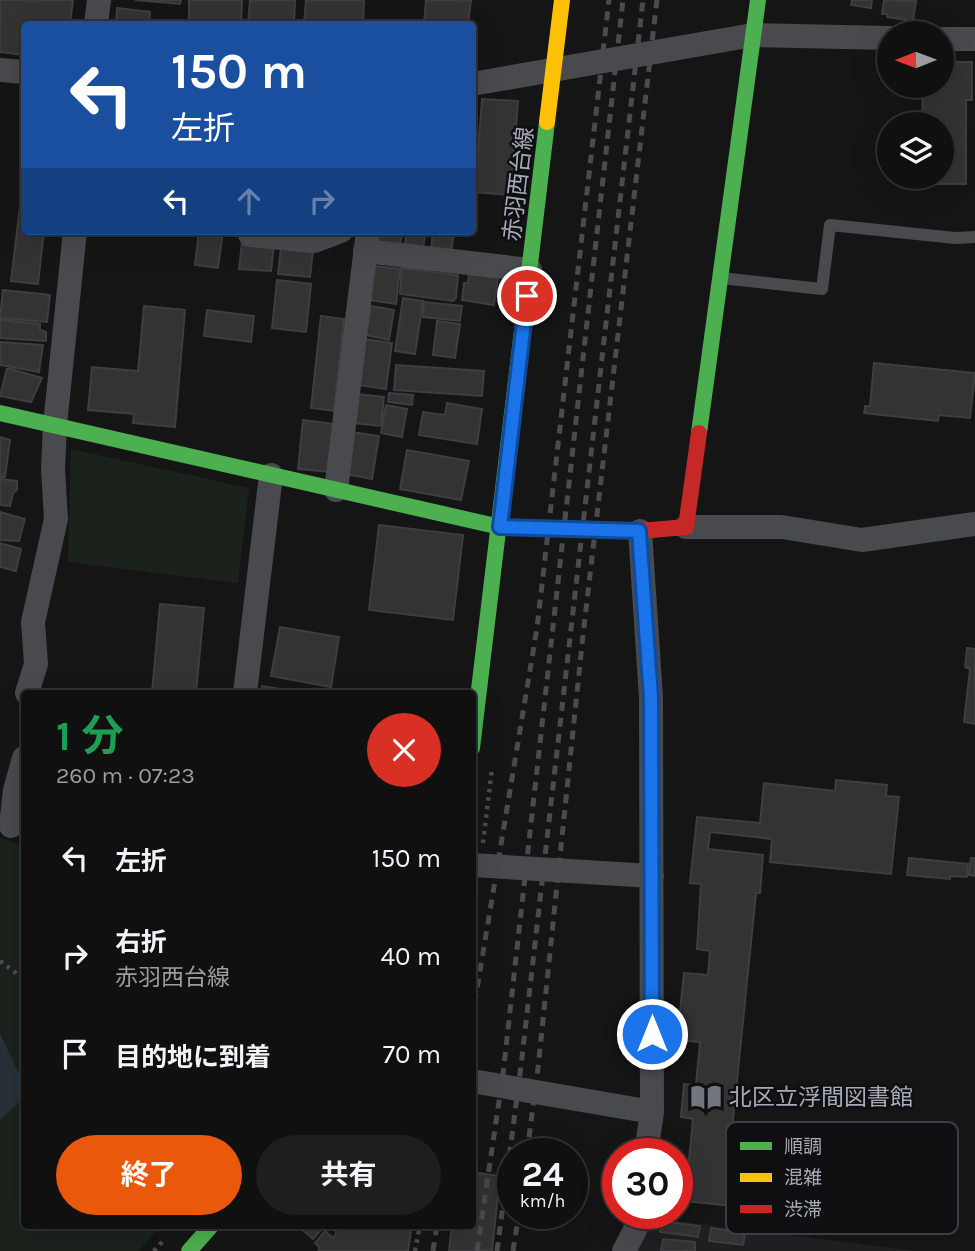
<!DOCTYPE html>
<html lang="ja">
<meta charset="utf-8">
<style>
:root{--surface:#101010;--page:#1e1e1e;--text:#f1f3f6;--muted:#9c9d9f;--line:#303030;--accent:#ea580c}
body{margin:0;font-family:Karla,"Noto Sans JP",sans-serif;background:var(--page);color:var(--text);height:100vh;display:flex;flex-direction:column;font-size:26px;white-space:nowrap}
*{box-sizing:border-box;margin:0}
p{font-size:23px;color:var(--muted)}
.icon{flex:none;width:38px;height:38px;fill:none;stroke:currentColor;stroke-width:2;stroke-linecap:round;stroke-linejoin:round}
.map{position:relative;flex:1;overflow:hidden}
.drawer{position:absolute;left:21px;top:690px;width:455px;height:539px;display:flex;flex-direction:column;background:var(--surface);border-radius:7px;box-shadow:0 7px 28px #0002,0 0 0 2px var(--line)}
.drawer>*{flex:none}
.banner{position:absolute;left:21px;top:21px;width:455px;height:214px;border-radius:7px;box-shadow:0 7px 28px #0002,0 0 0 2px var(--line);background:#1a4fa0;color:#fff;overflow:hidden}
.needle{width:46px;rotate:269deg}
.controls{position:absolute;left:877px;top:21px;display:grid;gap:14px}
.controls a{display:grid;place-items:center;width:77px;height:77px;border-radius:50%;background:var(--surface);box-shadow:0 7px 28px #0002,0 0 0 2px var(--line);font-size:35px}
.speed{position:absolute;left:497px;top:1138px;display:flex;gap:14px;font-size:35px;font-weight:700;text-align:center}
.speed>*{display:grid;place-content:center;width:91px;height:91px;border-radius:50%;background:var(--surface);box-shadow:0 7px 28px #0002,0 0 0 2px var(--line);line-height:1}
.speed small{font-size:18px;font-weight:400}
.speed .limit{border:10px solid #d22;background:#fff;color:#111}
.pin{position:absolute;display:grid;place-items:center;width:60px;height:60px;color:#fff;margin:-30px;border:4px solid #fff;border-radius:50%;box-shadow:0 2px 7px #0007}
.me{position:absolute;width:77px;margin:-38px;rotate:0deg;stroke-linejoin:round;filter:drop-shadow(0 0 5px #0008)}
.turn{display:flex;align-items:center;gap:24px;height:147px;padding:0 35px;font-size:32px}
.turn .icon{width:91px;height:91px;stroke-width:2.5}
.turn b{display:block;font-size:49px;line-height:60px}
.lanes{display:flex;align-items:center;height:66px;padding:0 35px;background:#0003;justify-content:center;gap:35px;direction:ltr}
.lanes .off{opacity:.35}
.round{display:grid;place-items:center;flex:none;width:74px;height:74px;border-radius:37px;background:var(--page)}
.headline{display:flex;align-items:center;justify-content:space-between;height:119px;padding:0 35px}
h1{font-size:42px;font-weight:700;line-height:52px;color:#1e9e55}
.button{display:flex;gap:14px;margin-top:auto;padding:14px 35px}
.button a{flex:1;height:80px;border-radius:42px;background:var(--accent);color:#fff;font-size:28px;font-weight:700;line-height:80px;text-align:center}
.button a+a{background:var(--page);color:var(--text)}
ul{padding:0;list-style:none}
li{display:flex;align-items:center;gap:21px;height:98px;padding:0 35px}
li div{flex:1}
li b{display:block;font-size:26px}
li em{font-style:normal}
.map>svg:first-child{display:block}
.built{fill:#1f1f21}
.green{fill:#1b221c}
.water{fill:#283038}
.building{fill:#333334;stroke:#3d3e41;stroke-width:2}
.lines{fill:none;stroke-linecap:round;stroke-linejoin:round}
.path{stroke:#4b4c50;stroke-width:4.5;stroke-dasharray:3.5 5;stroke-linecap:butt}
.lane{stroke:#494a4e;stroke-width:12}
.street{stroke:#494a4e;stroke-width:24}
.fast{stroke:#4caf50;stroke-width:16}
.slow{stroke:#ffc107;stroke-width:16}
.jam{stroke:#c62828;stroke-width:16}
.rail{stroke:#494b4e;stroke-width:5;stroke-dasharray:9 7;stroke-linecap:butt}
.route-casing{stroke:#114b97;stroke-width:18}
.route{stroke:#1a73e8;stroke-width:12}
.labels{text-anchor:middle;stroke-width:5;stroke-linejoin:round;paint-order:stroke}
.street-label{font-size:23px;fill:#a6abb7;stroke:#0f0f11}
.poi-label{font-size:23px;fill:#a6abb7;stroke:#0f0f11;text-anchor:start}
.key{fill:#0f0f11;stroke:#3c3e43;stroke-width:2}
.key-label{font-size:19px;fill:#a6abb7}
</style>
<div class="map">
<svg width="975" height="1251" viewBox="0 0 975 1251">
<rect width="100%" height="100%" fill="#151515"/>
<!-- built -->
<path class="built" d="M 645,1217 L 915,1251 L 636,1251 Z"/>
<!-- green -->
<path class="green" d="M 71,449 L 249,488 L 238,583 L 68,562 Z
M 0,837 L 24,847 L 24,1225 L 162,1225 L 138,1251 L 0,1251 Z"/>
<!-- water -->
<path class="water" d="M 0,1033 L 24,1085 L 24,1097 L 0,1120 Z"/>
<!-- building -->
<path class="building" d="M 0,0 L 73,0 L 70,24 L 24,24 L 24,55 L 0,52 Z
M 135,0 L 181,0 L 180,4 Z
M 189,0 L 242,0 L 241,24 L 189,24 Z
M 250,0 L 295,0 L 294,24 L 248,24 Z
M 306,0 L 364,0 L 363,24 L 304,24 Z
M 426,0 L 471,0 L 468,24 L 424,24 Z
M 852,0 L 872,0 L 871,8 L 851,5 Z
M 884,0 L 916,1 L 913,21 L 887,17 L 887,14 L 882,14 Z
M 117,8 L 150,12 L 149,24 L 116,24 Z
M 942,62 L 972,62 L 972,100 L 966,100 L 966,184 L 928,184 L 928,177 L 942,177 L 942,124 L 922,124 L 923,86 L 942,86 Z
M 482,99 L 518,101 L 511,195 L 475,192 Z
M 24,125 L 24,173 L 20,173 Z
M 22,190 L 24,190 L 24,231 L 44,231 L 38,284 L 11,281 Z
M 199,231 L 223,231 L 218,268 L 195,265 Z
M 376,231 L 402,231 L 400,247 L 376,245 Z
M 407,231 L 426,231 L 423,247 L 404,249 Z
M 433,231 L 454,231 L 451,253 L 431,250 Z
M 242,243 L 274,246 L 271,271 L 239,269 Z
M 281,247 L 313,250 L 310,277 L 278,274 Z
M 374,266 L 400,269 L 396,304 L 369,300 Z
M 402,268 L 458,275 L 456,298 L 453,301 L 400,294 Z
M 469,274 L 498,278 L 494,305 L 462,300 L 464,283 L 468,283 Z
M 277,280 L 311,284 L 306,332 L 272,328 Z
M 3,290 L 50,295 L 47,322 L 0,318 Z
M 403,298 L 423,301 L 415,354 L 395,351 Z
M 424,302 L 462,306 L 460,321 L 423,317 Z
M 144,306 L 185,310 L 175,427 L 133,423 L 134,414 L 88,410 L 92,367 L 138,371 Z
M 371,306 L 394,310 L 389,340 L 366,335 Z
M 207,310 L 254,316 L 251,342 L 204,336 Z
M 321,316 L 344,319 L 334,411 L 311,408 Z
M 0,320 L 40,324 L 40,330 L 46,332 L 46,341 L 0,338 Z
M 437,321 L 460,324 L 455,358 L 433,355 Z
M 365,339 L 392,343 L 386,389 L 358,385 Z
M 0,342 L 43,345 L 39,372 L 0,365 Z
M 874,363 L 975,373 L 970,418 L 939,415 L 938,421 L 864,413 L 865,406 L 870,406 Z
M 396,365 L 484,371 L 482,396 L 394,390 Z
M 7,368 L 42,378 L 31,402 L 0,396 Z
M 389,393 L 413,395 L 412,405 L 388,402 Z
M 356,394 L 384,397 L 381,426 L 353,423 Z
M 447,403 L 482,409 L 477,444 L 419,435 L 423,412 L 445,415 Z
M 386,405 L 407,409 L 402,437 L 381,433 Z
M 303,420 L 335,424 L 330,472 L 298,469 Z
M 352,432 L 379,436 L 372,479 L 345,474 Z
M 0,437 L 10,440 L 5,477 L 0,477 Z
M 407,450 L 469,461 L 461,500 L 400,489 Z
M 0,479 L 17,481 L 17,490 L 13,493 L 10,506 L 0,505 Z
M 0,512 L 25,519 L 19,541 L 0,540 Z
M 379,525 L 463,535 L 453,620 L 369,610 Z
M 0,543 L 21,549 L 16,571 L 0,567 Z
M 160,604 L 204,608 L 196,693 L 152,693 Z
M 280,627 L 339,637 L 331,687 L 271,676 Z
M 967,648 L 975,649 L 975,724 L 964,722 L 970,669 L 965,667 Z
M 262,686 L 292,691 L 291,693 L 261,693 Z
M 836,780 L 887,785 L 886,796 L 899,797 L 891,874 L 770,862 L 772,839 L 710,832 L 708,849 L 763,855 L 760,893 L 756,893 L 728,1169 L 797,1176 L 793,1212 L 685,1201 L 693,1119 L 681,1117 L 684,1084 L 696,1085 L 700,1042 L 677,1040 L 684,973 L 708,975 L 710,951 L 697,949 L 701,884 L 690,883 L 697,817 L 760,823 L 764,783 L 835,791 Z
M 909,858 L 968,864 L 967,877 L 950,876 L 950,879 L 907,875 Z
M 971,858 L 975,858 L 975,876 L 969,875 Z
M 472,1172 L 500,1176 L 492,1251 L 449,1251 L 452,1225 L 472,1225 Z
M 661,1221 L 700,1226 L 698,1237 L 660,1232 Z
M 297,1225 L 325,1225 L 313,1239 Z
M 346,1225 L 412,1225 L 408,1251 L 318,1251 L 320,1248 L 315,1243 L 325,1231 L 333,1238 L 336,1234 L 336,1227 Z
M 711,1228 L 745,1233 L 743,1245 L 709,1241 Z
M 663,1239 L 695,1242 L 695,1251 L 661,1251 Z"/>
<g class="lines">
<!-- path -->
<path class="path" d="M 483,843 L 492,768
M 472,919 L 477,885
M 0,961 L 24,979
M 154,1251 L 162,1242
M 415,1251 L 420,1225"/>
<!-- lane -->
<path class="lane" d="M 721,278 L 822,289 L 830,225 L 955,238 L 975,237"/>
<!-- street -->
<path class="street" d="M 96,24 L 99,0
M 942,39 L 975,39
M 0,70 L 24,72
M 472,84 L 753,35 L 889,38
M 250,231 L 250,235 L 314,241 L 341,231
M 365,251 L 530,270
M 336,490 L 368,231
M 686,527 L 782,527 L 862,540 L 975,524
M 640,531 L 651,698 L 652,1112 L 646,1153
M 27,693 L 36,664 L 33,622 L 56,519 L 53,469 L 55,425 L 75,231
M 245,693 L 271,475
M 11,826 L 15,790 L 24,758
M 472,865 L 652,876
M 472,1081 L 652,1112
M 624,1251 L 635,1230 L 637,1213"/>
<!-- fast -->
<path class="fast" d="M 0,413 L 500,527 L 512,527
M 699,433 L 758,0
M 472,748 L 547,122
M 189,1251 L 212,1225"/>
<!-- slow -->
<path class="slow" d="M 547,122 L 562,0"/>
<!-- jam -->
<path class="jam" d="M 512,527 L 640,531 L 686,527 L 699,433"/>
<!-- rail -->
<path class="rail" d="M 472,1019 L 537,628 L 609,0
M 527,1153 L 538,1068 L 583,635 L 657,0
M 433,1251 L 437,1225
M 477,1251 L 503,1074 L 623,0
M 497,1251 L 521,1066 L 643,0
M 513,1251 L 519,1213"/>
</g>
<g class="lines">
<defs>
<path id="route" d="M 527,296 L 500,527 L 639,531 L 651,698 L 652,1034"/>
</defs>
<!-- route casing -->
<use href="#route" class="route-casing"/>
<!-- route -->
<use href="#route" class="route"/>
</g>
<!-- icons -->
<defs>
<symbol id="library-bare" viewBox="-9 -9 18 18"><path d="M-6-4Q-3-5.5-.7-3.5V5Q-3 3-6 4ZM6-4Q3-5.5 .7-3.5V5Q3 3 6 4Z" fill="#73767e" stroke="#0f0f11" stroke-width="2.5" paint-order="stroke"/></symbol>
</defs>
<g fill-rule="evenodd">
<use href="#library-bare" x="684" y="1075" width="44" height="44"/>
</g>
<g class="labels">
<!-- street labels -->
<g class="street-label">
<text transform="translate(518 184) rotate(-83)" y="8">赤羽西台線</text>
</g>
<!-- poi labels -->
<g class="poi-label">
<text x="729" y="1105">北区立浮間図書館</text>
</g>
</g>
<!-- legend -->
<rect x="726" y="1122" width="232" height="112" rx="10" class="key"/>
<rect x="740" y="1142" width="32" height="8" fill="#4caf50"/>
<rect x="740" y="1173" width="32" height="9" fill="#ffc107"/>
<rect x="740" y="1205" width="32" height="8" fill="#c62828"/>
<g class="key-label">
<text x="784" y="1153">順調</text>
<text x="784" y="1184">混雑</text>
<text x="784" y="1216">渋滞</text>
</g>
</svg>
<div class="controls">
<a><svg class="needle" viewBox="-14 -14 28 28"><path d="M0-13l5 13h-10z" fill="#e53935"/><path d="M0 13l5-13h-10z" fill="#9c9d9f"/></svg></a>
<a><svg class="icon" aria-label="layers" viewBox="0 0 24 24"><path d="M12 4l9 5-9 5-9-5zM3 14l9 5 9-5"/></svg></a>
</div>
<div class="speed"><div>24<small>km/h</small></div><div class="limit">30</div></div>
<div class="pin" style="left:527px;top:296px;background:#d93025"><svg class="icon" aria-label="arrive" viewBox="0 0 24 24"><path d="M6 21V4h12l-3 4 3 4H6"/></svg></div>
<svg class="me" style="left:652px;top:1034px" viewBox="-20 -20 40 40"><circle r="17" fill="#1a73e8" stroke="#fff" stroke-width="3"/><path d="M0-11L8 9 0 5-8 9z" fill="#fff"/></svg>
<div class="banner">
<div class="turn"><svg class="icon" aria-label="left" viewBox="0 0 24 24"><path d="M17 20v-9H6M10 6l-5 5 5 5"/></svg><div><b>150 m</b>左折</div></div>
<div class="lanes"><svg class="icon" aria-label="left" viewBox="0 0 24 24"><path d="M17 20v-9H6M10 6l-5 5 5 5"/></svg><svg class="icon off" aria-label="ahead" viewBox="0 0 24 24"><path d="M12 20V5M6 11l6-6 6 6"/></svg><svg class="icon off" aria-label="right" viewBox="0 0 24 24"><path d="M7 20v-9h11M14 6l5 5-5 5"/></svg></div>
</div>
<section class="drawer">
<div class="headline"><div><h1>1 分</h1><p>260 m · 07:23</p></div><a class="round" style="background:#d93025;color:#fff"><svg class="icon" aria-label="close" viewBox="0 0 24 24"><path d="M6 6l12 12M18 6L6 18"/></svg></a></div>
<ul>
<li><svg class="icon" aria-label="left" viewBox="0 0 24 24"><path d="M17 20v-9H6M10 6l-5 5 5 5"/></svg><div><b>左折</b></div><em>150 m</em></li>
<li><svg class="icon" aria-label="right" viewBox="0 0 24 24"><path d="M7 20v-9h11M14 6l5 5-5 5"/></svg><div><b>右折</b><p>赤羽西台線</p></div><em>40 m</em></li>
<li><svg class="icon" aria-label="arrive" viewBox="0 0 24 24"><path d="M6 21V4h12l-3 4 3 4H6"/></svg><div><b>目的地に到着</b></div><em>70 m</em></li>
</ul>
<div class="button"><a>終了</a><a>共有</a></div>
</section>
</div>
